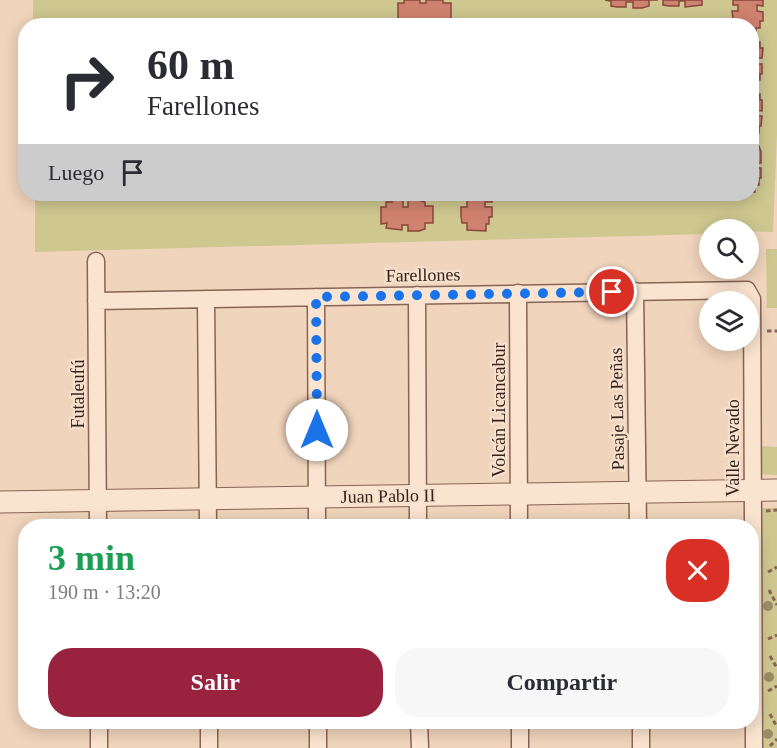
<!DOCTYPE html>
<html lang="es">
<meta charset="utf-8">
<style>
:root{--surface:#fff;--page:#f7f7f7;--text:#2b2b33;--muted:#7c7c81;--accent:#99223e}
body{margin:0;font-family:"Times New Roman",serif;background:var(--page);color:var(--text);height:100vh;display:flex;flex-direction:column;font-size:22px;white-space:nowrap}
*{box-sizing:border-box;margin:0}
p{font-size:20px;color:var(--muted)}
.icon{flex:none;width:33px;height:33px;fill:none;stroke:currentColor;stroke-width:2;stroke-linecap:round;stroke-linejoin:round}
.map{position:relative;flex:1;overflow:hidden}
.drawer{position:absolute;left:18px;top:519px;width:741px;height:210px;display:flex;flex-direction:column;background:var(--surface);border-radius:24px;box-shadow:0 3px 15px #0003}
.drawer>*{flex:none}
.top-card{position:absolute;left:18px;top:18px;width:741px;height:183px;border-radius:24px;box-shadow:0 3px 15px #0003;background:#fff;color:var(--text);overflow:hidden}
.fabs{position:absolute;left:699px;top:219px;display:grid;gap:12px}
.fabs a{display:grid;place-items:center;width:60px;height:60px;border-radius:50%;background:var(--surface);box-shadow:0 3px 15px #0003;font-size:30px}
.pin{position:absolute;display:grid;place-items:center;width:51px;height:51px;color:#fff;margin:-26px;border:3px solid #fff;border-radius:50%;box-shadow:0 2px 6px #0007}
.me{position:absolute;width:66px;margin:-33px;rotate:0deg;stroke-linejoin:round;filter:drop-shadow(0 0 4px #0008)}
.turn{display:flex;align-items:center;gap:21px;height:126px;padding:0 30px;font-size:27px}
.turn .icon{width:78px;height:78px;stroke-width:2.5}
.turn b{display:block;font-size:42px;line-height:51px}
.then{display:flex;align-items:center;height:57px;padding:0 30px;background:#0003;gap:12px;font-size:22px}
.round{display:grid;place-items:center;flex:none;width:63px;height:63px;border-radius:24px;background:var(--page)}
.head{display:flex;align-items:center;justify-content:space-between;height:102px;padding:0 30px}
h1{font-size:36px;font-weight:800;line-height:45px;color:#1e9e55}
.primary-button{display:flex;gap:12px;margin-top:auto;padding:12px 30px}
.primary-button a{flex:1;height:69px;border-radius:24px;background:var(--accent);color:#fff;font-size:24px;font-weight:800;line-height:69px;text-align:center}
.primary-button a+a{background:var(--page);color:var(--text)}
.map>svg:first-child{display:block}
.green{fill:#cec790}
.building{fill:#d08270;stroke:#88473a;stroke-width:1.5}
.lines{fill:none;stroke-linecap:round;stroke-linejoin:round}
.minor-casing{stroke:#886455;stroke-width:19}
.tertiary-casing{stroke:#886455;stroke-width:23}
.path{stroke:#886455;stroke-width:3;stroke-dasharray:4.5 3;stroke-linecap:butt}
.minor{stroke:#fae4cf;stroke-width:16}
.tertiary{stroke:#fae4cf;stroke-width:21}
.tree{fill:#998d66}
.route{stroke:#1a73e8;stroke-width:10;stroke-dasharray:0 18}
.labels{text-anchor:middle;stroke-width:4.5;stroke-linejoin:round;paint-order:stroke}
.street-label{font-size:18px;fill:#36221b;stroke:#f7e1cc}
</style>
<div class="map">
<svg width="777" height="748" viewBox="0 0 777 748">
<rect width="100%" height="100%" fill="#f0d4bc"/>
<!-- green -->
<path class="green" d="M 33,0 L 777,0 L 777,134 L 773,232 L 710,230 L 709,234 L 35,252 L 35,194 L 752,194 L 752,26 L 33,26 Z
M 766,249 L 777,249 L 777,308 L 767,308 Z
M 760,446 L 777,447 L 777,475 L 759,474 Z
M 758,508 L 777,508 L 777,748 L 758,748 Z"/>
<!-- building -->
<path class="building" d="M 404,0 L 420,0 L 420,3 L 426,3 L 426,0 L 443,0 L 443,3 L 451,3 L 451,19 L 443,19 L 443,25 L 426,26 L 426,21 L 420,21 L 420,26 L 404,25 L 404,19 L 398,20 L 398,3 L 404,3 Z
M 605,0 L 658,0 L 649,0 L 649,6 L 642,8 L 633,8 L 633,2 L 626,2 L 626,7 L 617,7 L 611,6 L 611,1 Z
M 663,0 L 702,0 L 702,5 L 685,7 L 685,1 L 679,1 L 679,6 L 669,6 L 663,5 Z
M 733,0 L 763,0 L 763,6 L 757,5 L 757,11 L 763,12 L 763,21 L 760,21 L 760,28 L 756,28 L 756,36 L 752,36 L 752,26 L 734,26 L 732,11 L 738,11 L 738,5 L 733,5 Z
M 529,21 L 549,21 L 549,26 L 529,26 Z
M 752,36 L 756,36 L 756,42 L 760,42 L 760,48 L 763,48 L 762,58 L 756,58 L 756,64 L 762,64 L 762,74 L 760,74 L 760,80 L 756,80 L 755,89 L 752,89 Z
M 752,89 L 755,89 L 755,94 L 760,94 L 760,100 L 762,100 L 762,111 L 755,110 L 755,116 L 762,116 L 761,126 L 759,126 L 759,133 L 755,133 L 755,141 L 752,141 Z
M 752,141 L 755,141 L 754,146 L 759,146 L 761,152 L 761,163 L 755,163 L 755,168 L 761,168 L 761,178 L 759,178 L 759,185 L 755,185 L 755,192 L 752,192 Z
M 462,194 L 492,194 L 492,202 L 485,202 L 485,207 L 492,207 L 492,217 L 489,217 L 489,224 L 486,224 L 486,231 L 467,230 L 467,223 L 462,223 L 461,216 L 461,207 L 467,207 L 467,200 L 462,200 Z
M 392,200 L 403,200 L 403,207 L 408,207 L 408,200 L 418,200 L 425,202 L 425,206 L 433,206 L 433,223 L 425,223 L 425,229 L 419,231 L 408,231 L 408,225 L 402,225 L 402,230 L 386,228 L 387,223 L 381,224 L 381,207 L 386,207 L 386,202 L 392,202 Z"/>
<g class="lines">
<defs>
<path id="minor" d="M 96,261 L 98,526
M 635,291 L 638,526
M 518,293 L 519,526
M 417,295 L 418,526
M 316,297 L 317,526
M 206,299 L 208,526
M 96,301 L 747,290 L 752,299 L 754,748
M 99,722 L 99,748
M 209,722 L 209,748
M 318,722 L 318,748
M 419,722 L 420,748
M 520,722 L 520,748
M 641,722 L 641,748"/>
<path id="tertiary" d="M 0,502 L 777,490"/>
</defs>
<!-- minor casing -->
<use href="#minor" class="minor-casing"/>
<!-- tertiary casing -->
<use href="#tertiary" class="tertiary-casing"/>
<!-- path -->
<path class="path" d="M 767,331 L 777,331
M 766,511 L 777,510
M 768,572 L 777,567
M 769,590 L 777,605
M 768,639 L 777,635
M 770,656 L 777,668
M 768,691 L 777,686
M 770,714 L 777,727
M 770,746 L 777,739"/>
<!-- minor -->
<use href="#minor" class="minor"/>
<!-- tertiary -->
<use href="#tertiary" class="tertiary"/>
</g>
<!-- trees -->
<g class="tree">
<circle cx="768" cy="606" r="5"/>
<circle cx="769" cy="677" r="5"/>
<circle cx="768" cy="734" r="5"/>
</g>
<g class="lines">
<!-- route -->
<path class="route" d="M 317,430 L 316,297 L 612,292"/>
</g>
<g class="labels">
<!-- street labels -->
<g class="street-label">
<text transform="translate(423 275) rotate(-1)" y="6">Farellones</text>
<text transform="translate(78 394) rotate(-90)" y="6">Futaleufú</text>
<text transform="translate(617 409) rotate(-91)" y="6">Pasaje Las Peñas</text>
<text transform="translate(499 410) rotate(-90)" y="6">Volcán Licancabur</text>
<text transform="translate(733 448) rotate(-90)" y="6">Valle Nevado</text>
<text transform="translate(388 496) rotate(-1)" y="6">Juan Pablo II</text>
</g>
</g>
</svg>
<div class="fabs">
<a><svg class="icon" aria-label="search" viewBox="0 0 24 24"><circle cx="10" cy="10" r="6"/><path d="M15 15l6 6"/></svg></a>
<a><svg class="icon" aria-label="layers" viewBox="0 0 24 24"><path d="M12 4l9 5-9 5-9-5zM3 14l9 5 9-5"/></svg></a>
</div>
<div class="pin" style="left:612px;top:292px;background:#d93025"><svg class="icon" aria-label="arrive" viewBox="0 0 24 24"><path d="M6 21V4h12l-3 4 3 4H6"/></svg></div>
<svg class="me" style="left:317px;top:430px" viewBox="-20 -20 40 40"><circle r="19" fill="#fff"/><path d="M0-13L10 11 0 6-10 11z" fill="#1a73e8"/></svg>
<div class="top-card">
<div class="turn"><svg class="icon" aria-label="right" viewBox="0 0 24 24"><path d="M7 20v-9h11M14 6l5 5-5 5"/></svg><div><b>60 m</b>Farellones</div></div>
<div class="then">Luego<svg class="icon" aria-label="arrive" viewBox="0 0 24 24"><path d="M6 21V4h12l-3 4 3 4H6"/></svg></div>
</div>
<section class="drawer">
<div class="head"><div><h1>3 min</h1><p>190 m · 13:20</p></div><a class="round" style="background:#d93025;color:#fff"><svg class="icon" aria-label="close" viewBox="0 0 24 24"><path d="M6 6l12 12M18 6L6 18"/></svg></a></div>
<div class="primary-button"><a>Salir</a><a>Compartir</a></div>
</section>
</div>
